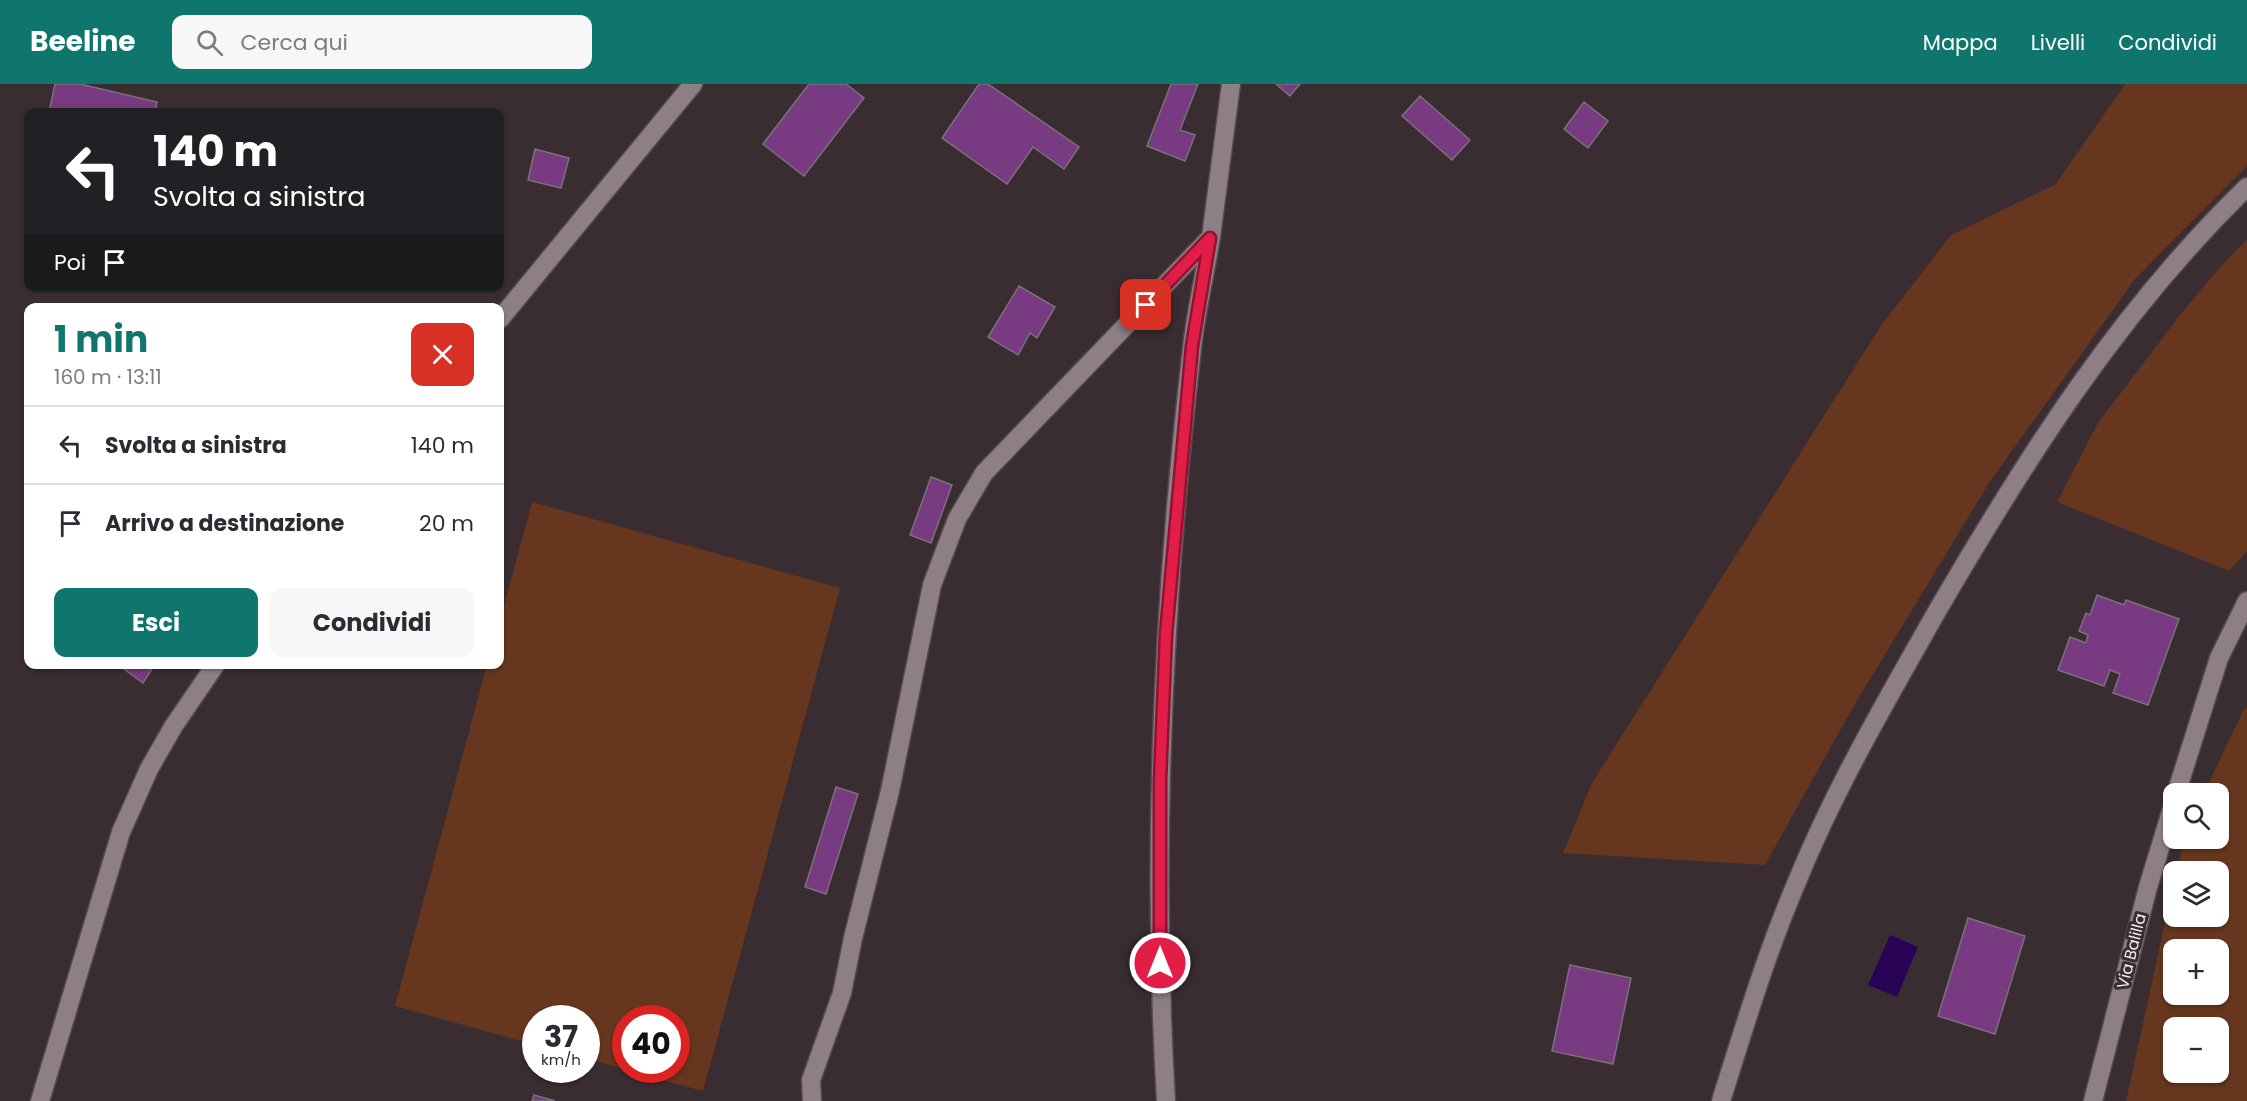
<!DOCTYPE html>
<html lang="it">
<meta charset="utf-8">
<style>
:root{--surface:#fff;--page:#f7f7f7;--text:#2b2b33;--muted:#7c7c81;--line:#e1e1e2;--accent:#0f766e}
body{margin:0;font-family:Poppins,sans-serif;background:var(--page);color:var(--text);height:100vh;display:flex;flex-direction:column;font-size:22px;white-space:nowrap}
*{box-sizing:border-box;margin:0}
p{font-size:20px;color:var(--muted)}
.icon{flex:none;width:33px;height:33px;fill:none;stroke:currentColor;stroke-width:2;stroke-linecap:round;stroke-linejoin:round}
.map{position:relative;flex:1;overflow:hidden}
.sheet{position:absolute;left:24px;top:219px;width:480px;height:366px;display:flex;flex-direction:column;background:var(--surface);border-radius:12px;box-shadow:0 2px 4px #0004}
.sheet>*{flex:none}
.banner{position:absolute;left:24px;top:24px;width:480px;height:183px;border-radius:12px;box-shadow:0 2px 4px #0004;background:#202124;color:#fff;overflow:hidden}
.buttons{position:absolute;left:2163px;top:699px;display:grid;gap:12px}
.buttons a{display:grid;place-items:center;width:66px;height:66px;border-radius:12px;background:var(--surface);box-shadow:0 2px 4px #0004;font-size:30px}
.speed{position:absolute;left:522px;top:921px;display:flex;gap:12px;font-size:30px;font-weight:700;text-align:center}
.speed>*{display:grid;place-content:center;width:78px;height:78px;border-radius:50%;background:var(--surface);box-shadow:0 2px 4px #0004;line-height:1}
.speed small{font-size:15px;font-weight:400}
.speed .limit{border:9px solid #d22;background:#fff;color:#111}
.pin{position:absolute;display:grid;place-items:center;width:51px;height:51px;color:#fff;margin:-26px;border-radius:12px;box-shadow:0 3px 9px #0006}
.me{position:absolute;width:66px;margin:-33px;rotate:0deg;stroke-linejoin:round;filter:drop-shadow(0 0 4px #0008)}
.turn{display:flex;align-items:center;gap:21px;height:126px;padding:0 30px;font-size:27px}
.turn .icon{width:78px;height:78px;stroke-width:2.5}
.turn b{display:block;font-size:42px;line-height:51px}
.then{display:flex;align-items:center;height:57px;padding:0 30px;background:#0003;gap:12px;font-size:22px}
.round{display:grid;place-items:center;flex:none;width:63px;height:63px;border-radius:12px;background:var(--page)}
.head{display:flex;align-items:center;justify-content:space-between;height:102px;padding:0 30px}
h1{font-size:36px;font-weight:700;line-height:45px;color:var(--accent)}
.button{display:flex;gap:12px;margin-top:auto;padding:12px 30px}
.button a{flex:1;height:69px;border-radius:12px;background:var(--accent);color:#fff;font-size:24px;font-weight:700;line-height:69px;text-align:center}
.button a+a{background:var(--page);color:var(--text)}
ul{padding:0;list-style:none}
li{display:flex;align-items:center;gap:18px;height:78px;padding:0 30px;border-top:2px solid var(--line)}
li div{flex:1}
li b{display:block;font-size:22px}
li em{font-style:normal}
header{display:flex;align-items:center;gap:36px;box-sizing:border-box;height:84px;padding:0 30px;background:var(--accent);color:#fff}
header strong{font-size:28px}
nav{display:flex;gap:33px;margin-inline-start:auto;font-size:21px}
.search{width:420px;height:54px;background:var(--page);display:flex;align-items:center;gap:15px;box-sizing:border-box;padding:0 21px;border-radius:12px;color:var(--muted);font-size:22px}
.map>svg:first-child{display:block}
.green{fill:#66361e;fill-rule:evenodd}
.water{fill:#290456}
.building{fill:#783a80;stroke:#7a717b;stroke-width:1.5}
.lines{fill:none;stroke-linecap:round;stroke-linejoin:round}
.minor-casing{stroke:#53494e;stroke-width:21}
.minor{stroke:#8d7f85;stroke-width:18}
.route-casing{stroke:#92132f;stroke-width:15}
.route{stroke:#e11d48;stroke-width:10}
.labels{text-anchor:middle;stroke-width:6;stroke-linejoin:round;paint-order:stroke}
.street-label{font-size:16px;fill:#f6eef1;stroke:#392d32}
</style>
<header>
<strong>Beeline</strong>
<div class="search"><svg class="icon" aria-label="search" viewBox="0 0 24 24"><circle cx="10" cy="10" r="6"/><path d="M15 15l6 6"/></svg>Cerca qui</div>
<nav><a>Mappa</a><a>Livelli</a><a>Condividi</a></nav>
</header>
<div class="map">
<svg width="2247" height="1017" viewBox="0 0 2247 1017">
<rect width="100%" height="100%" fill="#392d32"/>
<!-- green -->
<path class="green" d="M 2125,0 L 2247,0 L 2247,82 L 2135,195 L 1989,399 L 1852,625 L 1765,781 L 1563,769 L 1592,699 L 1880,243 L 1951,151 L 2056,100 Z
M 2247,155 L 2247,467 L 2229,487 L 2057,418 L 2098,339 L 2180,231 L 2221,182 Z
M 532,418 L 840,504 L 703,1007 L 626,986 L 676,986 L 676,934 L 626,934 L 625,985 L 587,975 L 586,934 L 536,934 L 535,961 L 395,922 L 487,581 L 500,580 L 500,536 Z
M 2247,623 L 2247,1017 L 2126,1017 L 2173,802 L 2174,832 L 2218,832 L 2218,788 L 2177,787 L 2184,755 L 2218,754 L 2218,710 L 2204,709 L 2243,627 ZM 2174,866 L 2218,866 L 2218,910 L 2174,910 ZM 2174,944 L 2218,944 L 2218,988 L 2174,988 Z"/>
<!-- water -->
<path class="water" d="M 1890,851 L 1918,863 L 1897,913 L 1868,901 Z"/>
<!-- building -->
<path class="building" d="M 55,0 L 80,0 L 157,18 L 155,28 L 49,28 Z
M 809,0 L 846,0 L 864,14 L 804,92 L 763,60 Z
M 979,0 L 988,0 L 1079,63 L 1064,85 L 1033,63 L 1007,100 L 942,54 Z
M 1171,0 L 1198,0 L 1180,46 L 1195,51 L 1185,77 L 1147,62 Z
M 1276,0 L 1300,0 L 1290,12 Z
M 1420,12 L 1470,56 L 1452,76 L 1402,32 Z
M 1584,18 L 1608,37 L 1588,64 L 1564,45 Z
M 535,65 L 569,74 L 561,104 L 528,96 Z
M 1019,202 L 1055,223 L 1037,254 L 1030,249 L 1018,271 L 988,253 Z
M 931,393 L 952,401 L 931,459 L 910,451 Z
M 2097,511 L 2124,521 L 2126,516 L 2179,535 L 2148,621 L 2113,609 L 2120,590 L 2110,586 L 2104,602 L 2058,586 L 2070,553 L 2086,559 L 2088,551 L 2079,547 L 2086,529 L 2090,531 Z
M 117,580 L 155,580 L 143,599 Z
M 836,703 L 858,710 L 826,810 L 805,803 Z
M 1968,834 L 2025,852 L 1995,950 L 1938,932 Z
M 1570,881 L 1631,894 L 1613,980 L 1552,967 Z
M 534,1011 L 555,1017 L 532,1017 Z"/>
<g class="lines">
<defs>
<path id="minor" d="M 500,235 L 693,0
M 2176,710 L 2219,574 L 2247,517
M 40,1017 L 121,748 L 149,685 L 173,643 L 216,580
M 812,1017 L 811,996 L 842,909 L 853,854 L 890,707 L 932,501 L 957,435 L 984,389 L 1210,154
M 1166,1017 C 1151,766 1163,514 1192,264 C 1196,227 1205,190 1211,153 C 1218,102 1224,51 1231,0
M 1721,1017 C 1744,944 1766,870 1796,800 C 1834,706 1886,617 1936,529 C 2025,376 2119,227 2247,103
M 2093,1017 L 2148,803 L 2174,718"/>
</defs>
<!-- minor casing -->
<use href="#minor" class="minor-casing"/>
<!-- minor -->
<use href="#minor" class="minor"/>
</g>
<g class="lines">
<defs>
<path id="route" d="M 1146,221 L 1210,154 L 1192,262 L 1166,550 L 1160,696 L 1160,879"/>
</defs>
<!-- route casing -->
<use href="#route" class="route-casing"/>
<!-- route -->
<use href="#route" class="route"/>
</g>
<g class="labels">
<!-- street labels -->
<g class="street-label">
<text transform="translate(2131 867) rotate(-76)" y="6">Via Balilla</text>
</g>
</g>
</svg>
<div class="buttons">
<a><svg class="icon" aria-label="search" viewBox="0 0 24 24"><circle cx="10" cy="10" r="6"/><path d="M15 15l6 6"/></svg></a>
<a><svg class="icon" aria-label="layers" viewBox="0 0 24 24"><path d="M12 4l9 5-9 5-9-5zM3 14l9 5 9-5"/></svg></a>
<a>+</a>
<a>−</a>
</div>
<div class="speed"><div>37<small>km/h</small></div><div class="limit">40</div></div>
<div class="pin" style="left:1146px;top:221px;background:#d93025"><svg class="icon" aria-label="arrive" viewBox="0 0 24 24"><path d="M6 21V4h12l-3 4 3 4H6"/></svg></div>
<svg class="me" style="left:1160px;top:879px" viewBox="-20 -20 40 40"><circle r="17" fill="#e11d48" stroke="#fff" stroke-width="3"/><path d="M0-11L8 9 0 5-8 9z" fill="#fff"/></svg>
<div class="banner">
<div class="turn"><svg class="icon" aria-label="left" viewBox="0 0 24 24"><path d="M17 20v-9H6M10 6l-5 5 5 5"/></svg><div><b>140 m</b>Svolta a sinistra</div></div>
<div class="then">Poi<svg class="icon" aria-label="arrive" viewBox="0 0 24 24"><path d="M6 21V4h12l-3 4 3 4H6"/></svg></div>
</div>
<section class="sheet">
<div class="head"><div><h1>1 min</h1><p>160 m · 13:11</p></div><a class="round" style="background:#d93025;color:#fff"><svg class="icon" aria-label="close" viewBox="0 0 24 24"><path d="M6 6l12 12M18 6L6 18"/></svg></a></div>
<ul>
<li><svg class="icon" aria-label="left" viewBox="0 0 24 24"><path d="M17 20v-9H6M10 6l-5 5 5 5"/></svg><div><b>Svolta a sinistra</b></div><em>140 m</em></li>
<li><svg class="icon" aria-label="arrive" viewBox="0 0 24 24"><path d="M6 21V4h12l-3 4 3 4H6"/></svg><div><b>Arrivo a destinazione</b></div><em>20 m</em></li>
</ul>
<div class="button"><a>Esci</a><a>Condividi</a></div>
</section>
</div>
